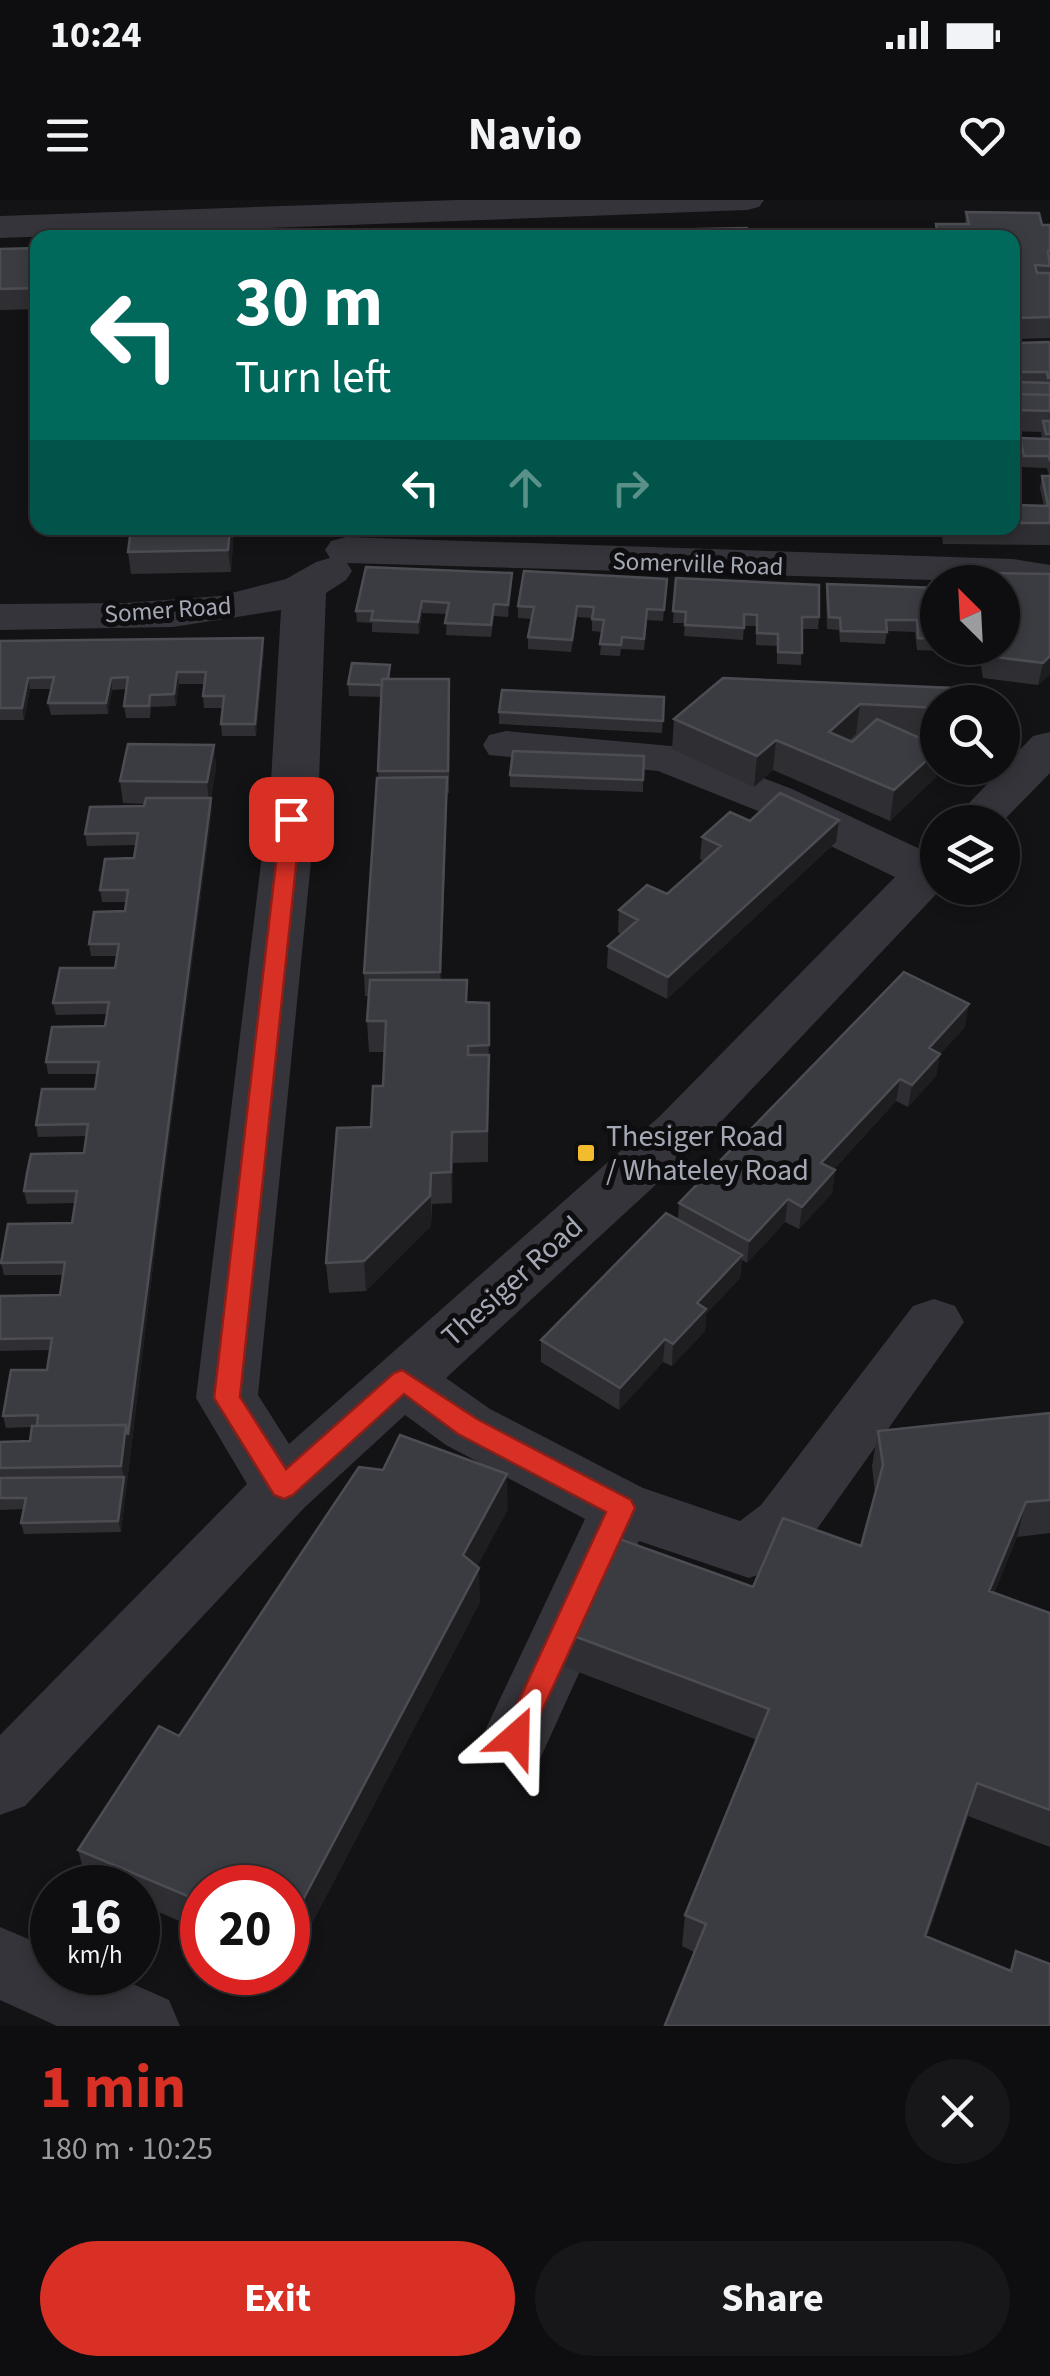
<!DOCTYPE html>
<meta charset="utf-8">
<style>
:root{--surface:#0e0e10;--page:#171719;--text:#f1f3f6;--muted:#9b9c9f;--line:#2e2e30;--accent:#d93025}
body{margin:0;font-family:"Source Sans 3",sans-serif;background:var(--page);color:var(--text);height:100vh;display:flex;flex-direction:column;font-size:38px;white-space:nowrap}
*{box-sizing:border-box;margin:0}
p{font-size:32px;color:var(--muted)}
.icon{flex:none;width:55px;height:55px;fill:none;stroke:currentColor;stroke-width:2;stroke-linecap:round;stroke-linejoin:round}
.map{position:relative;height:1826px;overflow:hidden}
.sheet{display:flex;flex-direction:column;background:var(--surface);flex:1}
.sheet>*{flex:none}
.banner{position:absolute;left:30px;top:30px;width:990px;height:305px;border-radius:20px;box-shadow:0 5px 15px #0003,0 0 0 2px var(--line);background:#00695c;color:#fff;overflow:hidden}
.needle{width:65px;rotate:336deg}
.controls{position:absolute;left:920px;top:365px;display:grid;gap:20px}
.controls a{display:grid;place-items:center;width:100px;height:100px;border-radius:50%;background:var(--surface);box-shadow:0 5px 15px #0003,0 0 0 2px var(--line);font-size:50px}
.speed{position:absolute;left:30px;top:1665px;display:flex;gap:20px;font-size:50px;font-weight:700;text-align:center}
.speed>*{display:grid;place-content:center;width:130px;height:130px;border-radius:50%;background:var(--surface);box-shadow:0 5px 15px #0003,0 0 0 2px var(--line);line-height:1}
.speed small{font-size:25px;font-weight:400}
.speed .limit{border:15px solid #d22;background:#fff;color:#111}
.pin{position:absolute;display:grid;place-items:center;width:85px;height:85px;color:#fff;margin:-42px;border-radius:20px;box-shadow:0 5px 15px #0006}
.me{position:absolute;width:110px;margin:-55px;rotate:25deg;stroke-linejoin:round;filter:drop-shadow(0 0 8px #0008)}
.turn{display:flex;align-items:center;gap:35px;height:210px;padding:0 40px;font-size:45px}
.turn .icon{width:130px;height:130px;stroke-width:2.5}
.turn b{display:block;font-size:70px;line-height:85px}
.lanes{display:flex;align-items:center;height:95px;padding:0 40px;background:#0003;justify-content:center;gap:50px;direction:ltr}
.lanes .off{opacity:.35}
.round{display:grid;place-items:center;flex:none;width:105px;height:105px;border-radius:52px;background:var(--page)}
.head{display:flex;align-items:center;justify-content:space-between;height:170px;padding:0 40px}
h1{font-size:60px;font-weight:700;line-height:75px;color:var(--accent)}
.action{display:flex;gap:20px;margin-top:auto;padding:20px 40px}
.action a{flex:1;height:115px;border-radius:60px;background:var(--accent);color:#fff;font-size:40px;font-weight:700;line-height:115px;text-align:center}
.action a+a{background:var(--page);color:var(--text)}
.status{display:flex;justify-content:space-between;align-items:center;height:70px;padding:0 50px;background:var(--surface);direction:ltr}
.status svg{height:28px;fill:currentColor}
header{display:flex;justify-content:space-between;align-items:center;height:130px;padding:0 40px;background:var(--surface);font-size:45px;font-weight:700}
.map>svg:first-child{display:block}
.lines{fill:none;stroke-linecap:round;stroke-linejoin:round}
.minor{fill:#34343a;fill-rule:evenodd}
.wall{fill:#2f2f33}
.shaded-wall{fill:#1e1e21}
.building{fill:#3b3c41;stroke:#4c4d53;stroke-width:2.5}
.route{fill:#d93025;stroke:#8d1f18;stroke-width:2.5}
.poi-dot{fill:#f2bc2e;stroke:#0e0e10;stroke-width:4}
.labels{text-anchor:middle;stroke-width:10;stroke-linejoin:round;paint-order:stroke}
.far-street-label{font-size:25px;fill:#a4a8b5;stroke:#0e0e10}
.poi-label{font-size:30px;fill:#a4a8b5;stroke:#0e0e10;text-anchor:start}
.street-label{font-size:30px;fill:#a4a8b5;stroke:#0e0e10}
</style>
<div class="status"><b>10:24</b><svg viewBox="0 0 49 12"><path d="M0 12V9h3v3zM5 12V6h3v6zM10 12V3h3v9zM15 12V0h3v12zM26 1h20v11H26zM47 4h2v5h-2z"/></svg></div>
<header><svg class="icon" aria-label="menu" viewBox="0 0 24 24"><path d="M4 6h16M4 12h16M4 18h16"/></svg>Navio<svg class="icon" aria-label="heart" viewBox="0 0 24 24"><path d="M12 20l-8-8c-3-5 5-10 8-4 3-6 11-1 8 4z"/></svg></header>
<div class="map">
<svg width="1050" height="1826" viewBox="0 0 1050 1826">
<rect width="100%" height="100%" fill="#131315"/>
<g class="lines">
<!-- minor -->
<path class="minor" d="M 457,0 L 764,0 L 759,7 L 747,10 L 0,38 L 0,16 Z
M 346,337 L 1013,359 L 1050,365 L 1050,391 L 1002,382 L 347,363 L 352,371 L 346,380 L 326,393 L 319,581 L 258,1195 L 289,1244 L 660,916 L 895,677 L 758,611 L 658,571 L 489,555 L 483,545 L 489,535 L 506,531 L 682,547 L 792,589 L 922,650 L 938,646 L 938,688 L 942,688 L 700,944 L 446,1178 L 490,1209 L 643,1288 L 740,1321 L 761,1305 L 913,1106 L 934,1099 L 955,1106 L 964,1122 L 807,1343 L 772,1370 L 749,1378 L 639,1341 L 540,1559 L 516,1568 L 492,1559 L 482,1537 L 585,1319 L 446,1245 L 405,1215 L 305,1307 L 25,1606 L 0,1615 L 0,1535 L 247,1284 L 196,1198 L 271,581 L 281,410 L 173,427 L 0,430 L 0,404 L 125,403 L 220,396 L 286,379 L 316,362 L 330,358 L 325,350 L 331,341 Z
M 1050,532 L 1050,573 L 1002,622 L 951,622 L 1033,536 Z
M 0,1727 L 52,1749 L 52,1772 L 106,1772 L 169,1800 L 180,1826 L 57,1826 L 0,1800 Z"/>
</g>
<!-- wall -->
<path class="wall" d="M 966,12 L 1042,25 L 1050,25 L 1050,138 L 1012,139 L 1012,38 L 934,38 L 936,24 L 965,24 Z
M 38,48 L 38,109 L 0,110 L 0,49 Z
M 1050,142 L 1050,345 L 943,344 L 941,328 L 1012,328 L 1012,305 L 1044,306 L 1040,288 L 1042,276 L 1049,276 L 1047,268 L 1022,267 L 1019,250 L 1020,238 L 1042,239 L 1041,232 L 1012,231 L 1012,143 Z
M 131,328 L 234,328 L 231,372 L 131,374 L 128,352 Z
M 995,373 L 1050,374 L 1050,474 L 1038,485 L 983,478 L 978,448 L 1002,448 L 1002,382 L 974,382 L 974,379 L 993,380 Z
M 676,378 L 819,417 L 818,429 L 802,429 L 801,465 L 777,464 L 777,446 L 756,445 L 756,426 L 744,426 L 743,440 L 684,436 L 685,423 L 673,423 Z
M 667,379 L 663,421 L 647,420 L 644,450 L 621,449 L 620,456 L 600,455 L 602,432 L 592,431 L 592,418 L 577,417 L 571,452 L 528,449 L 528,437 L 532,419 L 518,418 L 518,406 Z
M 827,384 L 938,388 L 938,448 L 964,448 L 963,452 L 917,450 L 915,432 L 887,431 L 885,444 L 840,442 L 839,430 L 827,429 L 826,396 Z
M 512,385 L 508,417 L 494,416 L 491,437 L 446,435 L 447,414 L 422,413 L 419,434 L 372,432 L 372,423 L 357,422 L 356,411 Z
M 0,441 L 264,450 L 256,536 L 222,536 L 221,524 L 223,508 L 204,508 L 203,496 L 204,484 L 179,484 L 176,506 L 151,507 L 150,518 L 126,518 L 124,506 L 127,489 L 112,490 L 108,514 L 51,515 L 48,503 L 51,489 L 30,489 L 24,520 L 0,520 Z
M 723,478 L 938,502 L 938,539 L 920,538 L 936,577 L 890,621 L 773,570 L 754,587 L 672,549 L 674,519 Z
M 390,479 L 450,501 L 449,593 L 447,593 L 441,780 L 468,802 L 489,803 L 488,962 L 453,963 L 452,1003 L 432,1004 L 431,1026 L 366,1091 L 329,1093 L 326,1063 L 371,927 L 383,886 L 385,852 L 369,852 L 367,821 L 369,796 L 365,796 L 364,773 L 378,578 L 381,497 L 349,496 L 348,484 Z
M 664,497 L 662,533 L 499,524 L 499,512 Z
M 214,545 L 216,568 L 211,598 L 212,610 L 159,1017 L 121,1332 L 24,1334 L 21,1323 L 24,1309 L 0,1310 L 0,1242 L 30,1241 L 32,1227 L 6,1228 L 3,1216 L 47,1170 L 50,1150 L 0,1151 L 0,1096 L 60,1095 L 63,1075 L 4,1075 L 1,1063 L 72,1023 L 75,1003 L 27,1004 L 24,991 L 84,953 L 87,936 L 38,937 L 36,925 L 95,889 L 97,874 L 48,874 L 46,862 L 105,826 L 107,814 L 56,815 L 53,803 L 115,768 L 117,756 L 91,756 L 89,744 L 125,711 L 127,702 L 102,702 L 100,690 L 134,658 L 136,645 L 87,646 L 85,634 L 144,606 L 145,604 L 123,603 L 120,581 Z
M 510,575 L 643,580 L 643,592 L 510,587 Z
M 839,620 L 836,642 L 667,799 L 607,768 L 608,746 L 621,734 L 618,732 L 619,710 L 667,694 L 704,661 L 700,659 L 702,637 L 750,621 Z
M 965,827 L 940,854 L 936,876 L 908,907 L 896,901 L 834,969 L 835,970 L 832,993 L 799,1029 L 785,1022 L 747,1063 L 742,1060 L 740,1078 L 706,1114 L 705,1131 L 672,1166 L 663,1162 L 619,1210 L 541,1162 L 541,1140 L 678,1019 L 679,1003 Z
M 1050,1213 L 1050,1333 L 1017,1337 L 994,1393 L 1050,1413 L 1050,1647 L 968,1616 L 927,1737 L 1010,1770 L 1016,1751 L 1050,1826 L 665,1826 L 694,1752 L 682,1746 L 685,1715 L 757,1540 L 565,1467 L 566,1433 L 753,1387 L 861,1346 L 875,1293 L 872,1266 L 878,1231 Z
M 508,1309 L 477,1366 L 480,1402 L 289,1767 L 288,1688 L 202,1688 L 202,1731 L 138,1703 L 138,1688 L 99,1688 L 87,1682 L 78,1650 L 179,1536 Z"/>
<!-- shaded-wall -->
<path class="shaded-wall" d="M 230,328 L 234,328 L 231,372 L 228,350 Z
M 512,373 L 512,385 L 508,417 L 508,405 Z
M 422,401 L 422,413 L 419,434 L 418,422 Z
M 263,438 L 264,450 L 256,536 L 255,524 Z
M 1050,456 L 1050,474 L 1038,485 L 1043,463 Z
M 177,472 L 179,484 L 176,506 L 174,494 Z
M 28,478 L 30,489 L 24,520 L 22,508 Z
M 111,478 L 112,490 L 108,514 L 106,503 Z
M 860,504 L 856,534 L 825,562 L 829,532 Z
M 776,540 L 773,570 L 754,587 L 757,556 Z
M 214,545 L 216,568 L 211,598 L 212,610 L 159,1017 L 121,1332 L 118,1321 L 124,1277 L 121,1266 L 209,605 L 207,582 Z
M 938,550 L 936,577 L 890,621 L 894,590 Z
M 447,577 L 447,600 L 441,795 L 440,772 Z
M 839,620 L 836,642 L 667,799 L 668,777 Z
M 969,804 L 965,827 L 925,870 L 929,848 Z
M 940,854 L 936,876 L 908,907 L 912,885 Z
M 900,879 L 896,901 L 818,986 L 821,963 Z
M 452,932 L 453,963 L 452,1003 L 451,972 Z
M 835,970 L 832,993 L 799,1029 L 802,1007 Z
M 431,973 L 431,1026 L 366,1091 L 364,1061 Z
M 788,999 L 785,1022 L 747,1063 L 749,1041 Z
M 742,1055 L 740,1078 L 706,1114 L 705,1131 L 672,1166 L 673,1144 L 697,1103 Z
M 665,1139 L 663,1162 L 619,1210 L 620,1188 Z
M 507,1274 L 508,1309 L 465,1389 L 463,1355 Z
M 1026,1302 L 1017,1337 L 981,1426 L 989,1391 Z
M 479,1368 L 480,1402 L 289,1767 L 288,1728 Z
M 977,1583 L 968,1616 L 917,1767 L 925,1736 Z"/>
<!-- building -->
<path class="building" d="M 966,12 L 1039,13 L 1042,25 L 1050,25 L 1050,51 L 1048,51 L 1050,66 L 1035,65 L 1037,73 L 1050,73 L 1050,117 L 1012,118 L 1012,38 L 938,38 L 936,24 L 969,24 Z
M 747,28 L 748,33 L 763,33 L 764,38 L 656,38 L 655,30 Z
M 615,32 L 617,38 L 532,38 L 532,34 Z
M 492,35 L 492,38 L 447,37 Z
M 38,48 L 38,88 L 0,89 L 0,49 Z
M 1050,142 L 1050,178 L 1048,178 L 1047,172 L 1012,172 L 1012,143 Z
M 1012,182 L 1050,183 L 1050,195 L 1015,194 Z
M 1012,194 L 1050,195 L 1050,211 L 1012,210 Z
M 1043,221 L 1050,221 L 1050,234 L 1046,234 Z
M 1020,238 L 1050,239 L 1050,261 L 1049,256 L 1024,256 Z
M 1042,276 L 1050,276 L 1050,305 L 1048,305 Z
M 1012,305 L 1050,306 L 1050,323 L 1012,323 Z
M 131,328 L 230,328 L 228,350 L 128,352 Z
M 366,367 L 512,373 L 508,405 L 494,404 L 491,425 L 445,423 L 449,403 L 422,401 L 418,422 L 371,420 L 373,411 L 356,411 Z
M 524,371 L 667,379 L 664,410 L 647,409 L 644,439 L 622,437 L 621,445 L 600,444 L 604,420 L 592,419 L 594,407 L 577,406 L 572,440 L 528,437 L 534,407 L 518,406 Z
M 995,373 L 1050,374 L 1050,456 L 1043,463 L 987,456 L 986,448 L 1002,448 L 1002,382 L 975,382 L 974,379 L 996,380 Z
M 676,378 L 819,385 L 819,417 L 802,417 L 802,453 L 778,452 L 778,434 L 757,433 L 757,415 L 744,414 L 744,428 L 685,425 L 686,412 L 673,411 Z
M 827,384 L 938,388 L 938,439 L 918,438 L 917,420 L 886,420 L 887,432 L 841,431 L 840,418 L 829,417 Z
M 263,438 L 255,524 L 221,524 L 224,496 L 203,496 L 206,472 L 177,472 L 174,494 L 150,495 L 149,506 L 124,506 L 128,477 L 111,478 L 106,503 L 48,503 L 54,477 L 28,478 L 22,508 L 0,508 L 0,441 Z
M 352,463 L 390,465 L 388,479 L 382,479 L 382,485 L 348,484 Z
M 723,478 L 977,489 L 978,502 L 938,502 L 938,508 L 860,504 L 829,532 L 852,542 L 877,519 L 938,546 L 938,550 L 894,590 L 776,540 L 757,556 L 674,519 Z
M 382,479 L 449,479 L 448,571 L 378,571 Z
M 502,490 L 664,497 L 663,521 L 499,512 Z
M 128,544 L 214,545 L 207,582 L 120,581 Z
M 513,551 L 644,556 L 643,580 L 510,575 Z
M 447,577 L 440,772 L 364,773 L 377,578 Z
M 780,593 L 839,620 L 668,777 L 608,746 L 638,720 L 619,710 L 647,685 L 667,694 L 721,646 L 702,637 L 730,612 L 750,621 Z
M 146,598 L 211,598 L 128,1235 L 126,1225 L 37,1226 L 38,1215 L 3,1216 L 11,1170 L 47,1170 L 52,1138 L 0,1139 L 0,1096 L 60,1095 L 65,1062 L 1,1063 L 8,1024 L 72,1023 L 77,991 L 24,991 L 27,973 L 31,954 L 84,953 L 88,924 L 36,925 L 42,889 L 95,889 L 99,862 L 46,862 L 52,827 L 105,826 L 109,802 L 53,803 L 60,768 L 115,768 L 119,744 L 89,744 L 94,712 L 125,711 L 128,690 L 100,690 L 105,659 L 134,658 L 138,633 L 85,634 L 90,607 L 144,606 Z
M 904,772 L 969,804 L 929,848 L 940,854 L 912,885 L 900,879 L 821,963 L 835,970 L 802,1007 L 788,999 L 749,1041 L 679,1003 Z
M 370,780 L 467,780 L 466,802 L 489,803 L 489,845 L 468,846 L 468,855 L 489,855 L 487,931 L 452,932 L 451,972 L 431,973 L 430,996 L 364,1061 L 326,1063 L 337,928 L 371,927 L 373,886 L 383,886 L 386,821 L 367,821 Z
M 666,1013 L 742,1055 L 697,1103 L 706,1109 L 673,1144 L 665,1139 L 620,1188 L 541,1140 Z
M 1050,1213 L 1050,1300 L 1026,1302 L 989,1391 L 1050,1413 L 1050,1610 L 977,1583 L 925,1736 L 1011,1771 L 1016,1751 L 1050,1764 L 1050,1826 L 668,1826 L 665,1825 L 706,1724 L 685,1715 L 769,1509 L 566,1433 L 614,1337 L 753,1387 L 783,1318 L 861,1346 L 883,1265 L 878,1231 Z
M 126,1225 L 121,1266 L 0,1268 L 0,1242 L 30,1241 L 32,1226 Z
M 400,1235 L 507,1274 L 463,1355 L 479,1368 L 288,1728 L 288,1688 L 202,1688 L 202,1702 L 78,1650 L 159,1526 L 179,1536 L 359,1267 L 383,1270 Z
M 124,1277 L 118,1321 L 21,1323 L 26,1298 L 0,1298 L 0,1278 Z"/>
<!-- route -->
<path class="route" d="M 291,613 L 301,619 L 240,1197 L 286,1269 L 394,1173 L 402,1170 L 477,1219 L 631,1300 L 635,1308 L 530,1537 L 526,1546 L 516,1550 L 506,1546 L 502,1537 L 606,1312 L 458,1234 L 404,1194 L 293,1295 L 284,1299 L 274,1295 L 214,1198 L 281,619 Z"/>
<!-- markers -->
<rect class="poi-dot" x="576" y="943" width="20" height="20" rx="5"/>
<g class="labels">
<!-- far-street labels -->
<g class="far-street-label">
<text transform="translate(698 363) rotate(2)" y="9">Somerville Road</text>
<text transform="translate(168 409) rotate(-4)" y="9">Somer Road</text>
</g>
<!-- poi labels -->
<g class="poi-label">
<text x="606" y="946">Thesiger Road<tspan x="606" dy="34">/ Whateley Road</tspan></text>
</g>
<!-- street labels -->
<g class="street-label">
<text transform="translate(512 1081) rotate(-42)" y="10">Thesiger Road</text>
</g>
</g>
</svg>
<div class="controls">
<a><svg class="needle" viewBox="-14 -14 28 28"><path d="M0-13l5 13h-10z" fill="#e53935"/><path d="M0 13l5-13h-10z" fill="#9b9c9f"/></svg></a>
<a><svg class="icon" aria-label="search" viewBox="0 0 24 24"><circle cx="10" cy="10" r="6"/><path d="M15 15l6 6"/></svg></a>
<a><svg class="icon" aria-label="layers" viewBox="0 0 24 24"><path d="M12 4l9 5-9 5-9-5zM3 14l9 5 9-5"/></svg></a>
</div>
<div class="speed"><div>16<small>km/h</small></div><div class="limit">20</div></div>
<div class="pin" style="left:291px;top:619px;background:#d93025"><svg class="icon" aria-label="arrive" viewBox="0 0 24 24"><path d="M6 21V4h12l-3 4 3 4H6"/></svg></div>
<svg class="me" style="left:516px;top:1537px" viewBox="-20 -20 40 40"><path d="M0-17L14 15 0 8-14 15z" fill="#d93025" stroke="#fff" stroke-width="4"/></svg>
<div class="banner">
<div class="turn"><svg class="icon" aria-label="left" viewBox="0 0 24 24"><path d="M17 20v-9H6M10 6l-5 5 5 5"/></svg><div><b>30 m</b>Turn left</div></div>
<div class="lanes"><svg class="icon" aria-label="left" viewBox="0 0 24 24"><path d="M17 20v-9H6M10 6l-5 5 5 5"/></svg><svg class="icon off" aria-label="ahead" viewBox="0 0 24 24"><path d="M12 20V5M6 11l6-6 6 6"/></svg><svg class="icon off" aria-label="right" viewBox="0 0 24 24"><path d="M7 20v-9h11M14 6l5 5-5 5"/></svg></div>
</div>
</div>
<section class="sheet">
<div class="head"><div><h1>1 min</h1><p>180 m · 10:25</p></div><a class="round"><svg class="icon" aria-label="close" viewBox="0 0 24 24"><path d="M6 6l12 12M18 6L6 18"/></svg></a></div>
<div class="action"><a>Exit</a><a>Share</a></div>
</section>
